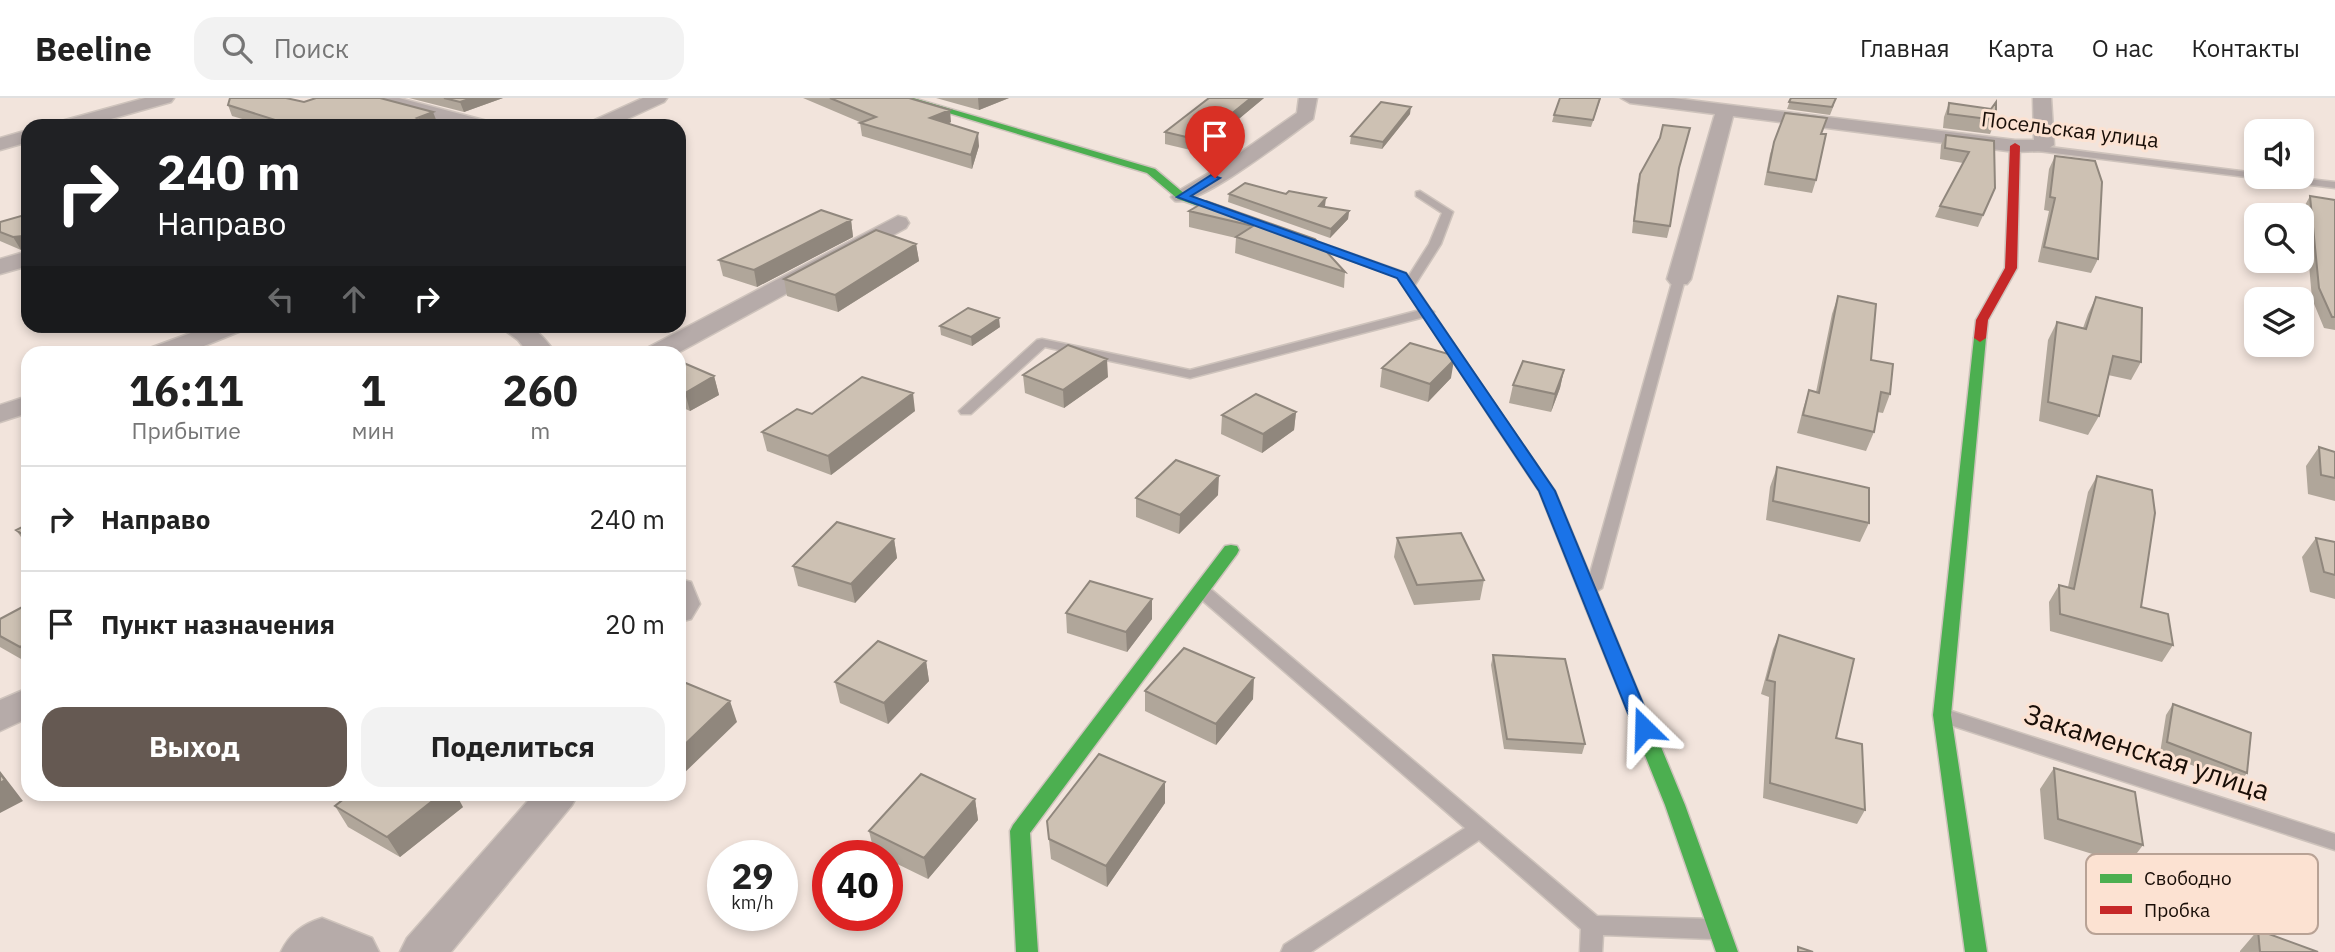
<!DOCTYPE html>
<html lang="ru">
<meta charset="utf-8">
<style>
:root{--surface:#fff;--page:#f2f2f2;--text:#222;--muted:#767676;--line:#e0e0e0;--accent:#655952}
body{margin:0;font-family:"IBM Plex Sans",sans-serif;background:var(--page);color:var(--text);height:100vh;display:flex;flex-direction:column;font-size:26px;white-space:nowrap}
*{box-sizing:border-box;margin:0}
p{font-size:23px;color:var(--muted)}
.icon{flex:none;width:38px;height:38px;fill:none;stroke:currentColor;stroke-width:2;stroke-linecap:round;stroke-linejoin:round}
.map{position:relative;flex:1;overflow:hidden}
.side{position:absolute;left:21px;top:248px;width:665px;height:455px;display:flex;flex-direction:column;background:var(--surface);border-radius:21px;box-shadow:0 4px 10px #0003}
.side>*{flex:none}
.hud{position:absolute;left:21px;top:21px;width:665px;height:214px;border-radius:21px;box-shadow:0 4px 10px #0003;background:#202124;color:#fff;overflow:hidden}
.buttons{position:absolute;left:2244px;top:21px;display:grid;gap:14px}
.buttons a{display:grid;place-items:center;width:70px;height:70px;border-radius:14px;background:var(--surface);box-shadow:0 4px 10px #0003;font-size:35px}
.speed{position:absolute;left:707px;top:742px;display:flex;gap:14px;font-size:35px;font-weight:700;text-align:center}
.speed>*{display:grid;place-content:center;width:91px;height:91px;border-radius:50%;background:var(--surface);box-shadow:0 4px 10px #0003;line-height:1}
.speed small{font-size:18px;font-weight:400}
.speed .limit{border:10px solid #d22;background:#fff;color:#111}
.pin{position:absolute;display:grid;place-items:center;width:60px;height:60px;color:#fff;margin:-72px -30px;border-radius:50% 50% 50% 0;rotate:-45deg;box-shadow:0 0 7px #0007}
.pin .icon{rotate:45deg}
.me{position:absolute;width:77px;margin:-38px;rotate:338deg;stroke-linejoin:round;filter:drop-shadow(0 0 5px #0008)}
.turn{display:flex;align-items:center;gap:24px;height:147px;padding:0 21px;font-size:32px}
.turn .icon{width:91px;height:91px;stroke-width:2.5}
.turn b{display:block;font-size:49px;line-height:60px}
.lanes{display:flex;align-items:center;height:66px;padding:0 21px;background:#0003;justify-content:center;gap:35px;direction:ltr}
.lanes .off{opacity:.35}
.eta{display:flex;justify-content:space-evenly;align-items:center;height:119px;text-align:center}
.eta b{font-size:42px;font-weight:700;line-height:49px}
.primary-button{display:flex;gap:14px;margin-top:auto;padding:14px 21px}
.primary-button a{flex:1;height:80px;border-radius:21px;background:var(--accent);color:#fff;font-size:28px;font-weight:700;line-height:80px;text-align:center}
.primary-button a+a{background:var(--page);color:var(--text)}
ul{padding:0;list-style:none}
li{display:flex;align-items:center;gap:21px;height:105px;padding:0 21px;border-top:2px solid var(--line)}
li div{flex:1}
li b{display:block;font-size:26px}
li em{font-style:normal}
header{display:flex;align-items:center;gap:42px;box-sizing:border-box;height:98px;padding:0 35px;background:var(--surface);border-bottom:2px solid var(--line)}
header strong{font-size:33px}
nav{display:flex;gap:38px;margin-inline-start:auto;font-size:24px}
.search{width:490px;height:63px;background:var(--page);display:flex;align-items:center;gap:18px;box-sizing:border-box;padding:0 24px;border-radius:21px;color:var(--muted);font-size:26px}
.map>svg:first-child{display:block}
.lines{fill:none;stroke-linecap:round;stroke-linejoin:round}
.lane-casing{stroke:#cec3bc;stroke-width:3}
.street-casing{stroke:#cec3bc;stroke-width:3}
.fast-casing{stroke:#cec3bc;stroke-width:3}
.jam-casing{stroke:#cec3bc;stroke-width:3}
.lane{fill:#b6aba9;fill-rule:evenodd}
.street{fill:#b6aba9;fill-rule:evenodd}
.fast{fill:#4caf50;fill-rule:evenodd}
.jam{fill:#c62828;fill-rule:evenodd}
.wall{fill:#b0a69a}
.shaded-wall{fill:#90877d}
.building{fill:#cdc1b3;stroke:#90877d;stroke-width:2}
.route{fill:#1a73e8;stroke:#114b97;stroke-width:2}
.labels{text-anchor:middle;stroke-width:6;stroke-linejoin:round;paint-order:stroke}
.far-street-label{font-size:21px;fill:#190e07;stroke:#fce2d2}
.near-street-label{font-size:28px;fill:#190e07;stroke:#fce2d2}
.key{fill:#fce2d2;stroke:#b8a295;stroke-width:2}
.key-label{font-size:19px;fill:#190e07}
</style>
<header>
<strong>Beeline</strong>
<div class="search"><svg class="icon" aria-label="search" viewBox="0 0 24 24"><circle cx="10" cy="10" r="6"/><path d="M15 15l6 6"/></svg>Поиск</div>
<nav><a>Главная</a><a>Карта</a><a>О нас</a><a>Контакты</a></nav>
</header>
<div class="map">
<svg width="2335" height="854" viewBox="0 0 2335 854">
<rect width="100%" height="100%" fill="#f2e4dc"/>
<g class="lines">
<defs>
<path id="lane" d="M 2025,46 L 2256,75 L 2256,79 L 2290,79 L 2335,84 L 2335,90 L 2022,51 L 2022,47 Z
M 1420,93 L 1453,114 L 1441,146 L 1413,190 L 1409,191 L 1403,187 L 1429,146 L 1442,115 L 1416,98 L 1416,94 Z
M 1679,177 L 1685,181 L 1602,490 L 1594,495 L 1588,494 L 1586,490 L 1673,181 Z
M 1428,210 L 1434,214 L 1432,217 L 1190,280 L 1045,249 L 971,316 L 961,316 L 959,313 L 1037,242 L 1042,241 L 1190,272 Z
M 1201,486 L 1207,488 L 1597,818 L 1712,821 L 1720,824 L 1723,831 L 1720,838 L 1712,841 L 1603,837 L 1602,854 L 1580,854 L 1581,831 L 1479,742 L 1311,854 L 1281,854 L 1284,847 L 1465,730 L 1195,496 L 1193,492 Z
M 1948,612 L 2335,736 L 2335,752 L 1941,624 L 1939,619 L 1941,614 Z"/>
<path id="street" d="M 145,0 L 174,0 L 171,4 L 86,28 L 56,28 L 58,24 Z
M 369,0 L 399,0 L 491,24 L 493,28 L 462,28 L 372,4 Z
M 643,0 L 667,0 L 664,4 L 612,28 L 588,28 L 590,24 Z
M 1299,0 L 1317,0 L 1313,21 C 1289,38 1199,109 1175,103 L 1171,99 L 1175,95 L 1224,66 L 1297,15 Z
M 1621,0 L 1673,0 L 2015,42 L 2034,42 L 2033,0 L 2051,0 L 2054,47 L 2044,53 L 2015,54 L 1733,18 L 1691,181 L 1687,186 L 1671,186 L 1667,181 L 1715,16 L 1630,5 Z
M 28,32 L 28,44 L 0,52 L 0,40 Z
M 898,118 L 906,120 L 909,125 L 906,130 L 676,256 L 643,256 L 647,250 Z
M 28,153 L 28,168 L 0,176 L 0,161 Z
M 210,228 L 245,228 L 241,233 L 184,256 L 146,256 L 150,250 Z
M 499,228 C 530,225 538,230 556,256 L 529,256 L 518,242 Z
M 28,298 L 28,315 L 0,324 L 0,307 Z
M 679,481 L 691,484 L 700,506 L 691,521 L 679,524 Z
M 28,590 L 28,620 L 0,633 L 0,602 Z
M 534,696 L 578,696 L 572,707 L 451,854 L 400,854 L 407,840 Z
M 322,820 L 372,840 L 379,854 L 281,854 C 290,835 303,826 322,820 Z"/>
<path id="fast" d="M 899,0 L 913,0 L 1155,71 L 1186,97 L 1406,175 L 1509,327 L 1507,330 L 1497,330 L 1398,179 L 1178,101 L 1147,75 Z
M 1980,236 L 1986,240 L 1951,617 L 1987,854 L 1965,854 L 1933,617 L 1974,240 Z
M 1231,447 L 1237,448 L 1239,452 L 1237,456 L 1030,735 L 1038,854 L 1016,854 L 1010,733 L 1013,727 L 1225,448 Z
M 1595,505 L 1604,511 L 1685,707 L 1738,854 L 1716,854 L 1665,707 L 1586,511 Z"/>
<path id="jam" d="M 2015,45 L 2020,48 L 2017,170 L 1988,222 L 1986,240 L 1980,244 L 1974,240 L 1976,222 L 2005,170 L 2010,48 Z
M 1502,323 L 1507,324 L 1555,393 L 1604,511 L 1601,515 L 1589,515 L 1586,511 L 1539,393 L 1495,327 Z"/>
</defs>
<!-- lane casing -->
<use href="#lane" class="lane-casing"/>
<!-- street casing -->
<use href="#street" class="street-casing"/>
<!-- fast casing -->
<use href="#fast" class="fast-casing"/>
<!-- jam casing -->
<use href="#jam" class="jam-casing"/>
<!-- lane -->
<use href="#lane" class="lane"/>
<!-- street -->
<use href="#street" class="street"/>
<!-- fast -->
<use href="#fast" class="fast"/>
<!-- jam -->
<use href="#jam" class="jam"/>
</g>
<!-- wall -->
<path class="wall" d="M 409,0 L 503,0 L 464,14 Z
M 803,0 L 909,0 L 951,24 L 948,26 L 979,48 L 972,71 L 862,38 L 860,25 L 862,25 Z
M 936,0 L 1009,0 L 979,12 Z
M 1209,0 L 1264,0 L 1199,54 L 1165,46 L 1165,34 Z
M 1560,0 L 1601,0 L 1591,29 L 1552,24 L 1554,17 Z
M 1791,0 L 1834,7 L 1830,17 L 1787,11 Z
M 304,4 L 437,24 L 431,26 L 435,28 L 266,28 L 232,18 L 228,7 Z
M 1949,5 L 1996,22 L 1990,36 L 1943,30 L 1944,19 Z
M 1410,16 L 1382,51 L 1350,46 L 1351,38 Z
M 1822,36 L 1816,82 L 1812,95 L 1764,87 L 1770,56 L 1774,44 Z
M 1946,37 L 1994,43 L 1995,90 L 1978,129 L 1935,119 L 1940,108 L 1963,65 L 1940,61 L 1941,47 Z
M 2055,58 L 2098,161 L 2091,175 L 2038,164 L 2049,113 L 2044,112 L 2049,71 Z
M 1679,72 L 1670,128 L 1667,140 L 1632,135 L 1637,87 L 1640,76 Z
M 1229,96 L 1325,108 L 1325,109 L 1349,113 L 1348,121 L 1330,140 L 1228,104 Z
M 2310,98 L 2335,102 L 2335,232 L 2324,230 L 2312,201 L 2304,109 Z
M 1206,103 L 1345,174 L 1344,190 L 1235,155 L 1236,140 L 1189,129 L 1189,113 Z
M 28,116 L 28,152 L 21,152 L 0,143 L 0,124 Z
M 851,122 L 853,139 L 757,189 L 723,178 L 719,162 Z
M 916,146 L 919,163 L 838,214 L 787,198 L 784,181 Z
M 1838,198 L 1890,296 L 1883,315 L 1877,314 L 1874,334 L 1866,353 L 1797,335 L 1803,311 L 1809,292 L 1816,294 L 1832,216 Z
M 2096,199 L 2141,264 L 2131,282 L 2108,277 L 2099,318 L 2088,337 L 2039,323 L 2048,242 L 2057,224 L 2083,230 L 2088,216 Z
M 940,228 L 1000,229 L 972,248 L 941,237 Z
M 679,263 L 714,278 L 719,297 L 690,313 L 679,308 Z
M 1382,270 L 1451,280 L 1428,304 L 1380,289 Z
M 1564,272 L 1560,290 L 1551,314 L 1509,305 L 1513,287 Z
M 1023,277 L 1108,279 L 1064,310 L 1025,295 Z
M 915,313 L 831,377 L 767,353 L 762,334 L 812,316 Z
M 1296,314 L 1294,332 L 1262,355 L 1221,336 L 1222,317 Z
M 2319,349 L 2335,354 L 2335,403 L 2308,396 L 2306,368 Z
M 1777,369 L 1869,425 L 1860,444 L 1766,422 L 1770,389 Z
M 2097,378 L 2141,509 L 2173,547 L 2162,564 L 2050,533 L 2049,504 L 2059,487 L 2068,489 L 2088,394 Z
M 1218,397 L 1179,436 L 1136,419 L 1136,400 Z
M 28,426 L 28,449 L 16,432 Z
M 1397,440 L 1484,482 L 1480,502 L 1414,507 L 1394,459 Z
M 2316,440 L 2335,444 L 2335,501 L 2310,494 L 2302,459 Z
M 894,441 L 897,460 L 855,505 L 798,488 L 793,468 Z
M 28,506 L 28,565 L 0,549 L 0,521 Z
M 1066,515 L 1152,521 L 1127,554 L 1067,535 Z
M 1779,537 L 1836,640 L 1865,712 L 1857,726 L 1763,700 L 1769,599 L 1761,596 L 1773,551 Z
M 1493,557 L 1585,646 L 1582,656 L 1504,651 L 1491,567 Z
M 926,563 L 929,583 L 888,626 L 840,605 L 835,584 Z
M 1145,593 L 1253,601 L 1216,647 L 1145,613 Z
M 2173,606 L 2247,675 L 2239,685 L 2160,655 L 2166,617 Z
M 2054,670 L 2143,747 L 2128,767 L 2044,741 L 2040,691 Z
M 975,701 L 978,722 L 928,781 L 887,761 L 887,758 L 882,758 L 874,754 L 869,733 Z
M 1165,705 L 1107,789 L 1051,761 L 1047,723 Z
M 335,708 L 463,709 L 400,759 L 348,729 Z
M 2258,832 L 2318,854 L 2240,854 L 2240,853 Z"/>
<!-- shaded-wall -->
<path class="shaded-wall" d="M 472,0 L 503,0 L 464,14 L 460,4 Z
M 978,0 L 1009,0 L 979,12 Z
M 1251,0 L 1264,0 L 1199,54 L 1199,42 Z
M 1411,9 L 1410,16 L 1382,51 L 1383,44 Z
M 950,12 L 951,24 L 932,33 L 930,20 Z
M 433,14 L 437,24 L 426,28 L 417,20 Z
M 978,35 L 979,48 L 972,71 L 971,57 Z
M 1326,100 L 1325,108 L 1318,116 L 1319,108 Z
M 1349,113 L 1348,121 L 1330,140 L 1331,131 Z
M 851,122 L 853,139 L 757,189 L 754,172 Z
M 22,138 L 23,144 L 28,151 L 21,152 L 13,139 Z
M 916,146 L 919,163 L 838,214 L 835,197 Z
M 999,220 L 1000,229 L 972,248 L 971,239 Z
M 1107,261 L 1108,279 L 1064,310 L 1063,292 Z
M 1454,262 L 1451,280 L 1428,304 L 1430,286 Z
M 1564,272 L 1560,290 L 1551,314 L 1555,296 Z
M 714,278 L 719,297 L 690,313 L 685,295 Z
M 913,295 L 915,313 L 831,377 L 828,358 Z
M 1296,314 L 1294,332 L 1262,355 L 1263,336 Z
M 1219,378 L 1218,397 L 1179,436 L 1180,417 Z
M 894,441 L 897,460 L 855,505 L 851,486 Z
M 1152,501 L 1152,521 L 1127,554 L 1126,534 Z
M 28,545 L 28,560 L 20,549 Z
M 926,563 L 929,583 L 888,626 L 884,605 Z
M 1254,580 L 1253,601 L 1216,647 L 1216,626 Z
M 730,603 L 737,624 L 679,680 L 679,652 Z
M 0,673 L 23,703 L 0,715 Z
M 1165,684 L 1165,705 L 1107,789 L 1106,768 Z
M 441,696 L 456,696 L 463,709 L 400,759 L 387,739 Z
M 975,701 L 978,722 L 928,781 L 924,760 Z"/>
<!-- building -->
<path class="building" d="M 230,0 L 286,0 L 304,4 L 316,0 L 380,0 L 433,14 L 417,20 L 435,28 L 292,28 L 294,28 L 228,7 Z
M 444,0 L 472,0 L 460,4 Z
M 830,0 L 909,0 L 950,12 L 930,20 L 978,35 L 971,57 L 860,25 L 876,19 Z
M 1209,0 L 1251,0 L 1199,42 L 1165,34 Z
M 1560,0 L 1600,0 L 1593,22 L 1554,17 Z
M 1791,0 L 1836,0 L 1832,9 L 1789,4 Z
M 1381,4 L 1411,9 L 1383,44 L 1351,38 Z
M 1996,4 L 1996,22 L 1948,16 L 1949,5 L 1991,11 Z
M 1785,15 L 1827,20 L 1821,36 L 1826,36 L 1816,82 L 1768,74 L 1774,44 Z
M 1663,27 L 1690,30 L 1679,70 L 1670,128 L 1634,123 L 1640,76 L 1660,40 Z
M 1946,37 L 1994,43 L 1995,90 L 1983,117 L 1940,108 L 1969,54 L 1945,50 Z
M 2055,58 L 2095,63 L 2102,84 L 2098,161 L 2044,149 L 2055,100 L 2050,99 Z
M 1245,85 L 1286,96 L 1289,93 L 1326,100 L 1319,108 L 1349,113 L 1331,131 L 1229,96 Z
M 2310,98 L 2335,102 L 2335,219 L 2332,219 L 2319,190 Z
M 1206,103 L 1315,141 L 1345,174 L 1236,139 L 1253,128 L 1189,113 Z
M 821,112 L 851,122 L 754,172 L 719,162 Z
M 28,116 L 28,146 L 23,144 L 22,138 L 13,139 L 0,134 L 0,124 Z
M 876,132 L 916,146 L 835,197 L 784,181 Z
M 1838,198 L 1876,206 L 1871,262 L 1893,266 L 1890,296 L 1881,294 L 1874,334 L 1803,317 L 1809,292 L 1819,295 Z
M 2096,199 L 2142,210 L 2141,264 L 2113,258 L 2099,318 L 2048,304 L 2057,224 L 2086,231 Z
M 968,210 L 999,220 L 971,239 L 940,228 Z
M 1410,245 L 1452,257 L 1454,262 L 1430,286 L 1382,270 Z
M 1068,247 L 1107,261 L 1063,292 L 1023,277 Z
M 679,263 L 714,278 L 685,295 L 679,292 Z
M 1523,263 L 1564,272 L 1555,296 L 1513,287 Z
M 862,279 L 913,295 L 828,358 L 762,334 L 797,311 L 812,316 Z
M 1256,296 L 1296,314 L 1263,336 L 1222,317 Z
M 2319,349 L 2335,354 L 2335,380 L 2321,377 Z
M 1176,362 L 1219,378 L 1180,417 L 1136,400 Z
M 1777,369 L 1869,390 L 1869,425 L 1773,403 Z
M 2097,378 L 2152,392 L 2155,415 L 2141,509 L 2168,516 L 2173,547 L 2060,516 L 2059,487 L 2074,491 Z
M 837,424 L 894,441 L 851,486 L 793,468 Z
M 28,426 L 28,440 L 16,432 Z
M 1461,435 L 1484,482 L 1417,487 L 1397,440 Z
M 2316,440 L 2335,444 L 2335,477 L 2324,474 Z
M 1090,483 L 1152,501 L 1126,534 L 1066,515 Z
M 28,506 L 28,545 L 20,549 L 0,538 L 0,521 Z
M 1779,537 L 1854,561 L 1836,640 L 1862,646 L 1865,712 L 1770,685 L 1775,584 L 1767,582 Z
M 878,543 L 926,563 L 884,605 L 835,584 Z
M 1184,550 L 1254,580 L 1216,626 L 1145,593 Z
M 1493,557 L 1565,561 L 1585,646 L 1507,641 Z
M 686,585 L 730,603 L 679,652 L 679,591 Z
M 2173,606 L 2251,635 L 2247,675 L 2167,644 Z
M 1099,656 L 1165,684 L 1106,768 L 1049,741 L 1047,723 Z
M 2054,670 L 2135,694 L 2143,747 L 2058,721 Z
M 0,676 L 5,682 L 0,685 Z
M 921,676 L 975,701 L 924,760 L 869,733 Z
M 350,696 L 441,696 L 387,739 L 335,708 Z
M 2258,832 L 2318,854 L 2260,854 Z
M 1798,849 L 1813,854 L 1798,854 Z"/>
<!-- route -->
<path class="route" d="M 1211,77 L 1220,80 L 1191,98 L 1406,175 L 1555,393 L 1653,630 L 1650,635 L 1637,635 L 1634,630 L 1539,393 L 1397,180 L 1177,99 Z"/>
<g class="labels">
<!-- far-street labels -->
<g class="far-street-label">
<text transform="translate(2070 32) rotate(7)" y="7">Посельская улица</text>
</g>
<!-- near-street labels -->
<g class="near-street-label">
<text transform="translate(2147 654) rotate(18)" y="10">Закаменская улица</text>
</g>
</g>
<!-- legend -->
<rect x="2086" y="756" width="232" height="80" rx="10" class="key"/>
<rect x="2100" y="776" width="32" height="9" fill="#4caf50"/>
<rect x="2100" y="808" width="32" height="8" fill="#c62828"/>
<g class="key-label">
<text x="2144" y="787">Свободно</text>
<text x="2144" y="819">Пробка</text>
</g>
</svg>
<div class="buttons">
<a><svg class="icon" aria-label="sound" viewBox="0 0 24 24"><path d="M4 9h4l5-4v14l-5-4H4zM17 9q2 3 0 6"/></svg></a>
<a><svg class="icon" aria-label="search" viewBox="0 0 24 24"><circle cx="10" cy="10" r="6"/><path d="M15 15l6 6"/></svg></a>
<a><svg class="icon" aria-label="layers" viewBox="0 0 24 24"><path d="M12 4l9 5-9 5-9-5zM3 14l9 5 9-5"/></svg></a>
</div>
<div class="speed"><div>29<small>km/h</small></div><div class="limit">40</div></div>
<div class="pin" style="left:1215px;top:80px;background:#d93025"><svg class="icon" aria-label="arrive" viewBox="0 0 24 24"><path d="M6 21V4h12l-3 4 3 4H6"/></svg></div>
<svg class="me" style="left:1644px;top:630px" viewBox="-20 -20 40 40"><path d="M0-17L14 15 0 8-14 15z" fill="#1a73e8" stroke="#fff" stroke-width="4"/></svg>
<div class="hud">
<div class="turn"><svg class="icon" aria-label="right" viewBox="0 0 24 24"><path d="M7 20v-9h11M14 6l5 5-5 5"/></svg><div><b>240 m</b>Направо</div></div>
<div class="lanes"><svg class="icon off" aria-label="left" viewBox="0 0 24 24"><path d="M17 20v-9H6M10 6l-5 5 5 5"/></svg><svg class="icon off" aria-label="ahead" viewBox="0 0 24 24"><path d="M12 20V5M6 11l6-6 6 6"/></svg><svg class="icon" aria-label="right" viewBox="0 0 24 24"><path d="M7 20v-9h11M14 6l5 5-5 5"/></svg></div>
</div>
<section class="side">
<div class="eta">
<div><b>16:11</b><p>Прибытие</p></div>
<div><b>1</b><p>мин</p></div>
<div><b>260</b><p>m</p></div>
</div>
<ul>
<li><svg class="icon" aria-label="right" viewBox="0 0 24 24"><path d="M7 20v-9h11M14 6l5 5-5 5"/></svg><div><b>Направо</b></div><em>240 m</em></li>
<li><svg class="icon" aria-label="arrive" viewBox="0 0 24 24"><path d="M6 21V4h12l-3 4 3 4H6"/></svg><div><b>Пункт назначения</b></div><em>20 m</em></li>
</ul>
<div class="primary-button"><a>Выход</a><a>Поделиться</a></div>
</section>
</div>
